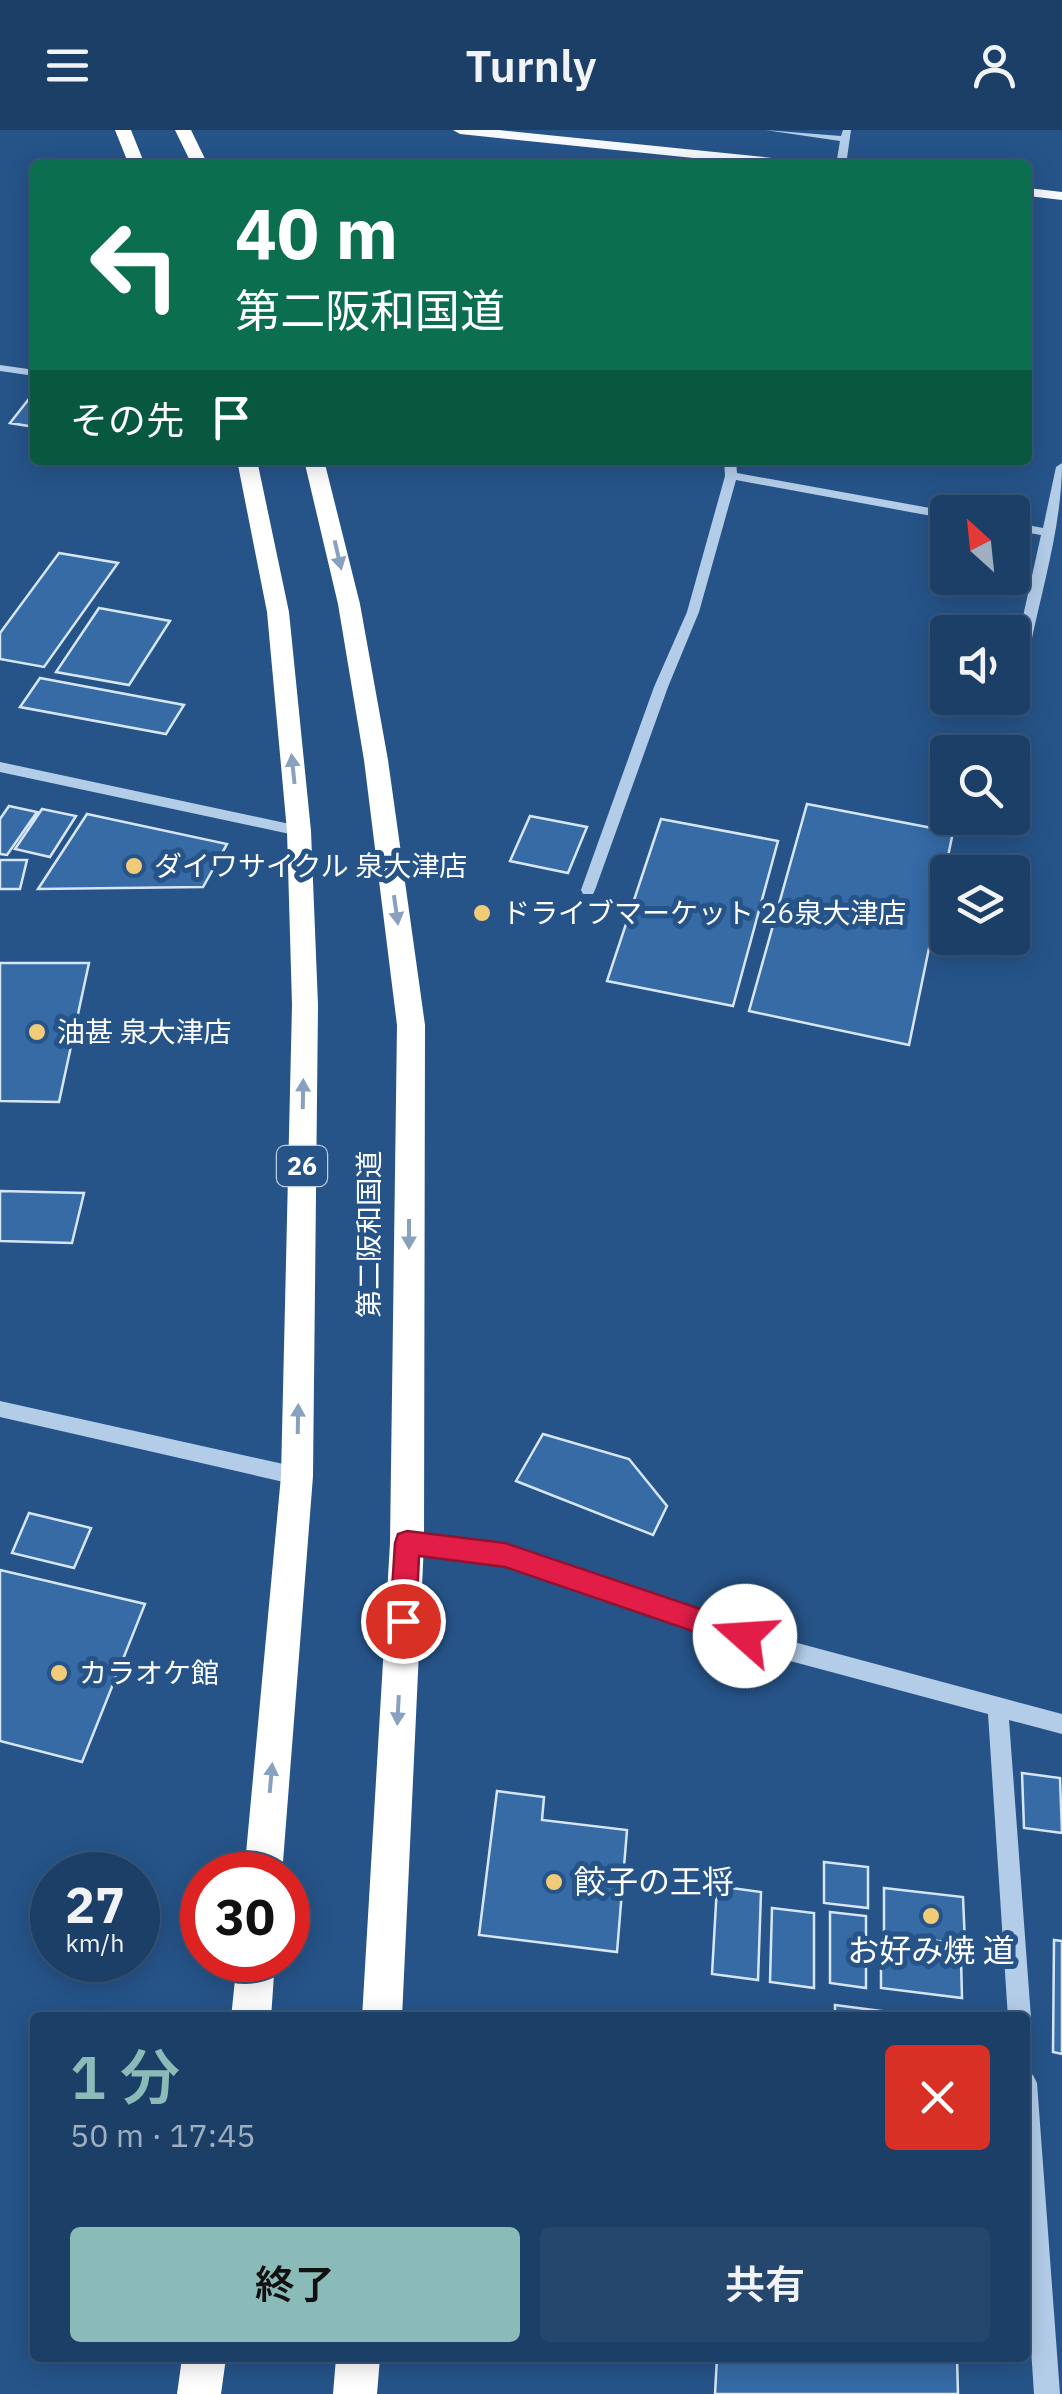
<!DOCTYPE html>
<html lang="ja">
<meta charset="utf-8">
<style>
:root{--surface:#1c3f67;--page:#25466d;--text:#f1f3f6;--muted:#a0afc0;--line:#3a587b;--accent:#8bbbb9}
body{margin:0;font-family:"IBM Plex Sans","Noto Sans JP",sans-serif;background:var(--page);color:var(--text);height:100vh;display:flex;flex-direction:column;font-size:38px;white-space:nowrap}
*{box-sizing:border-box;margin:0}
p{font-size:32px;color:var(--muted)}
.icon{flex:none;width:55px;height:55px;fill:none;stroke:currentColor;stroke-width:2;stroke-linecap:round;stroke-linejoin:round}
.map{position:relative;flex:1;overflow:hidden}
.details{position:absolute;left:30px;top:1882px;width:1000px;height:350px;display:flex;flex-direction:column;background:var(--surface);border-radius:10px;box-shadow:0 5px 25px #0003,0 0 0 2px var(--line)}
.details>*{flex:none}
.top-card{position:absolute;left:30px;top:30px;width:1002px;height:305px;border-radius:10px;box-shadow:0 5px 25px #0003,0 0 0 2px var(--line);background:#0b6e4f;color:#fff;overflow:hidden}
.needle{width:65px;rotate:333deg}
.controls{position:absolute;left:930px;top:365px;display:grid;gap:20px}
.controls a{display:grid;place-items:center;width:100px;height:100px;border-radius:10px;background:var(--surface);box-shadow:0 5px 25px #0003,0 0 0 2px var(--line);font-size:50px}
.speed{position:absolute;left:30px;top:1722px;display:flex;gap:20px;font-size:50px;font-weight:700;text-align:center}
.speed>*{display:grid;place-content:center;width:130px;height:130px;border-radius:50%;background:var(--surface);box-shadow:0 5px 25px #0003,0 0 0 2px var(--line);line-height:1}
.speed small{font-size:25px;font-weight:400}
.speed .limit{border:15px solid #d22;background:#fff;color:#111}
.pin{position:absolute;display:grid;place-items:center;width:85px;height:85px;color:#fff;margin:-42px;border:5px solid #fff;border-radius:50%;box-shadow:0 2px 10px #0007}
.me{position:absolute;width:110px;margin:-55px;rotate:289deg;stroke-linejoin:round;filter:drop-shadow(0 0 8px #0008)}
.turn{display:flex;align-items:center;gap:35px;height:210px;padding:0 40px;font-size:45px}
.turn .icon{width:130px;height:130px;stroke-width:2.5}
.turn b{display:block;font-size:70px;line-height:85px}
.then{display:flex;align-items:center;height:95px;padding:0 40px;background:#0003;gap:20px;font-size:38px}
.round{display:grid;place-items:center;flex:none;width:105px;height:105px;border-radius:10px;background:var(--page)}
.headline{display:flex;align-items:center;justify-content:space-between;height:170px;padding:0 40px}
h1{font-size:60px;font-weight:600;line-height:75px;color:var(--accent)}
.primary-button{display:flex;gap:20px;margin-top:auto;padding:20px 40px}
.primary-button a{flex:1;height:115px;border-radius:10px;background:var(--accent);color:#111;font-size:40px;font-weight:600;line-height:115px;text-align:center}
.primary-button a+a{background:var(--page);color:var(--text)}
header{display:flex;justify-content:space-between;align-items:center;height:130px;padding:0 40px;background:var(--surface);font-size:45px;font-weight:600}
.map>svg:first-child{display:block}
.building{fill:#366ba6;stroke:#d7e6f7;stroke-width:2.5}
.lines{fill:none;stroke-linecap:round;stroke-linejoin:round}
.minor{fill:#b3cde9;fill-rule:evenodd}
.major{fill:#f6f9fe;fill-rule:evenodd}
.highway{fill:#fff;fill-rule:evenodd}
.oneway{fill:#88a1be}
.route{fill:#e11d48;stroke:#92132f;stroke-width:2.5}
.poi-dot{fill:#f2cb78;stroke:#265489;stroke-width:4}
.labels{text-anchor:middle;stroke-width:10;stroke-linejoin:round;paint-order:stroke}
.shield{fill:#265489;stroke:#beccdc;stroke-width:2.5}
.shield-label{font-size:25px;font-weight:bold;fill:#fff}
.poi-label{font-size:28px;fill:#fff;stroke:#265489;text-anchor:start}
.street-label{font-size:28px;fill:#fff;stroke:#265489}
.near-poi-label{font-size:32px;fill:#fff;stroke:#265489;text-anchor:start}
</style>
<header><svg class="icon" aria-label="menu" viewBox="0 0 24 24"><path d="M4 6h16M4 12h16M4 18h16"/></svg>Turnly<svg class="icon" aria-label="person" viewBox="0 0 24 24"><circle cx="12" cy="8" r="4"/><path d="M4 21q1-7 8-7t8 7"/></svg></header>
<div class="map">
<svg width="1062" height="2264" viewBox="0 0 1062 2264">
<rect width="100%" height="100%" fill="#265489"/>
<!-- building -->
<path class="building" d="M 32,265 L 35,265 L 35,297 L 10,293 Z
M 59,423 L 118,433 L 44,537 L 0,529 L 0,503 Z
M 99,478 L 170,491 L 129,555 L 56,542 Z
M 40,548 L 184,575 L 166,604 L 20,577 Z
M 807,674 L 953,702 L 909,915 L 749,881 Z
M 9,676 L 37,682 L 7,725 L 0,724 L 0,689 Z
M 42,679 L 76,686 L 50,727 L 15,719 Z
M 87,684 L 227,714 L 203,757 L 38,759 Z
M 530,686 L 587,697 L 568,743 L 510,731 Z
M 661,689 L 778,711 L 733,876 L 607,851 Z
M 0,730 L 27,730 L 20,759 L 0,759 Z
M 0,833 L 89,833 L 59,972 L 0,971 Z
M 0,1061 L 84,1063 L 72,1113 L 0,1111 Z
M 543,1304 L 629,1329 L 667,1376 L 653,1405 L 516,1351 Z
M 29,1383 L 91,1398 L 74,1438 L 12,1423 Z
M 0,1440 L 145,1474 L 82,1632 L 0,1611 Z
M 1022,1643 L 1060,1648 L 1062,1703 L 1024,1698 Z
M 497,1661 L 544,1667 L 542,1690 L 627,1700 L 617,1822 L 479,1805 Z
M 824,1732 L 868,1737 L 868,1778 L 824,1773 Z
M 717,1756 L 761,1762 L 758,1850 L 712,1844 Z
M 884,1758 L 963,1767 L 965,1814 L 884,1805 Z
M 772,1778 L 814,1783 L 814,1858 L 770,1852 Z
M 830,1782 L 866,1786 L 866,1858 L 830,1853 Z
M 1054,1810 L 1062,1811 L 1062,1924 L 1053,1922 Z
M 881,1819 L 961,1828 L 962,1868 L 881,1858 Z
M 835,1875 L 935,1888 L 835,1888 Z
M 717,2228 L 957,2228 L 958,2264 L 715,2264 Z"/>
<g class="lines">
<!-- minor -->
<path class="minor" d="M 765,0 L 841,6 L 843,0 L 851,0 L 846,35 L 836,35 L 840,11 Z
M 0,235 L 35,240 L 35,246 L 0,241 Z
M 724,330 L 736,330 L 737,343 L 952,382 L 948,382 L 948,389 L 736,350 L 699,482 L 668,557 L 595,760 L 593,764 L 583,764 L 581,760 L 654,557 L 687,482 L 725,346 Z
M 1062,333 C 1062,395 1042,458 1030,518 L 1023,522 L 1016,518 L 1041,405 L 1012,400 L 1012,392 L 1043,398 L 1056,337 Z
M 0,632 L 299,696 L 306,701 L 299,706 L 0,642 Z
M 0,1271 L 297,1337 L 304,1340 L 307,1346 L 304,1352 L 297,1355 L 0,1287 Z
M 407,1404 L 486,1411 L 779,1508 L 1062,1584 L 1062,1604 L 1009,1590 L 1031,1888 L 1028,1896 L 1025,1897 L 1025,1888 L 1008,1888 L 988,1584 L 779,1528 L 486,1429 L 407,1422 L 400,1420 L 397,1413 L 400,1406 Z
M 1025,1941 L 1033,1945 L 1037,1953 L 1060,2264 L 1034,2264 L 1025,2127 Z"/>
<!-- major -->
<path class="major" d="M 453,0 L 499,0 L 802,31 L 809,35 L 762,35 L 460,4 Z
M 1028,58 L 1062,62 L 1062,70 L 1028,66 Z"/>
<!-- highway -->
<path class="highway" d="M 115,0 L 131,0 L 145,35 L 129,35 Z
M 175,0 L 191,0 L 208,35 L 192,35 Z
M 237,330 L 257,330 L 289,482 L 311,701 L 318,875 L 313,1346 L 282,1745 L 244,1745 L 281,1346 L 292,875 L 287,701 L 267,482 Z
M 304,330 L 324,330 L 360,474 L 388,630 L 425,895 L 424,1413 L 402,1888 L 362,1888 L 390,1413 L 397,895 L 364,630 L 338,474 Z
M 237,1830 L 275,1830 L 271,1888 L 231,1888 Z
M 182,2228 L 226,2228 L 221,2264 L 177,2264 Z
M 336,2228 L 380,2228 L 377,2264 L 333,2264 Z"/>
</g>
<!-- one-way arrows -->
<defs><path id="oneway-solid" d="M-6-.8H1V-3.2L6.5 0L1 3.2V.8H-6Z" transform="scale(2.5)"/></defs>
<g class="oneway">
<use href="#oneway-solid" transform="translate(338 425) rotate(77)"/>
<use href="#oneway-solid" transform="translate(293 639) rotate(-96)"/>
<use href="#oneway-solid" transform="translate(396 780) rotate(82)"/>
<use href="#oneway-solid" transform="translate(303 964) rotate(-89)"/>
<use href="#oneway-solid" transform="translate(409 1104) rotate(90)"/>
<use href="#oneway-solid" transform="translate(298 1289) rotate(-89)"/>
<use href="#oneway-solid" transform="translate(398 1580) rotate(93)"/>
<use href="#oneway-solid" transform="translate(271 1648) rotate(-85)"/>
</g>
<!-- route -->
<path class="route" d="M 407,1401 L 505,1413 L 745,1494 L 754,1497 L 758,1506 L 754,1516 L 745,1519 L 505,1437 L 419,1426 L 416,1491 L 412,1500 L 403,1504 L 394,1500 L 390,1491 L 395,1413 L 398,1404 Z"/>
<!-- markers -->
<g class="poi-dot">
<circle cx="134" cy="736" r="10"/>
<circle cx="482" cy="783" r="10"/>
<circle cx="37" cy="902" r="10"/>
<circle cx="59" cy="1543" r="10"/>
<circle cx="554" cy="1752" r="10"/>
<circle cx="931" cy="1786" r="10"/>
</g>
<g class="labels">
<!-- shield labels -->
<rect class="shield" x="277" y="1016" width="50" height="40" rx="8"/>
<g class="shield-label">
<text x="302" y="1045">26</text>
</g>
<!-- poi labels -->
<g class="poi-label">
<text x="154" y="746">ダイワサイクル 泉大津店</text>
<text x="502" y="793">ドライブマーケット 26泉大津店</text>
<text x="57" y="912">油甚 泉大津店</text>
<text x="79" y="1553">カラオケ館</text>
</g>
<!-- street labels -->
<g class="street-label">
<text transform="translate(369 1104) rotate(-90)" y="10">第二阪和国道</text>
</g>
<!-- near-poi labels -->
<g class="near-poi-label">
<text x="574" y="1763">餃子の王将</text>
<text x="931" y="1832" text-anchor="middle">お好み焼 道</text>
</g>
</g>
</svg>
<div class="controls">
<a><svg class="needle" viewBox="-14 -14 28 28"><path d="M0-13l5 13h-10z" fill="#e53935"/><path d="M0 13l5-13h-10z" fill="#a0afc0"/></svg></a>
<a><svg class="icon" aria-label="sound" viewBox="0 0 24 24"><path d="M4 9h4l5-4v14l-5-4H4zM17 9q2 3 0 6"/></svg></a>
<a><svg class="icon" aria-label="search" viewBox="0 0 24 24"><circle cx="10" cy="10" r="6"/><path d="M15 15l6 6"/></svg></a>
<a><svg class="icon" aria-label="layers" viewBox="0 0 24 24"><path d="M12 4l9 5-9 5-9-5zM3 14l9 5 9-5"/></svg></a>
</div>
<div class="speed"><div>27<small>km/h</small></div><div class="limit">30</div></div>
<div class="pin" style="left:403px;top:1491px;background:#d93025"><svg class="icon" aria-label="arrive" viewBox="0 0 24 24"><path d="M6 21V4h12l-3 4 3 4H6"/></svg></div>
<svg class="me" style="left:745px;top:1506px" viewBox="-20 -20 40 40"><circle r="19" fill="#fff"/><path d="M0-13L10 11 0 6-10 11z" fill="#e11d48"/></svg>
<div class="top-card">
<div class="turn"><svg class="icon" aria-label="left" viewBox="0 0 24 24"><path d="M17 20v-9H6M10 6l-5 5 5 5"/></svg><div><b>40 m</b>第二阪和国道</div></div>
<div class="then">その先<svg class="icon" aria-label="arrive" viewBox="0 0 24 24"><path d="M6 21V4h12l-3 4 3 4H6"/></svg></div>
</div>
<section class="details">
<div class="headline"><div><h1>1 分</h1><p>50 m · 17:45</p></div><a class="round" style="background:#d93025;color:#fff"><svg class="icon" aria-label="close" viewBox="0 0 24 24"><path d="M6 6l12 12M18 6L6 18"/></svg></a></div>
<div class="primary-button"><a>終了</a><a>共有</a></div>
</section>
</div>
